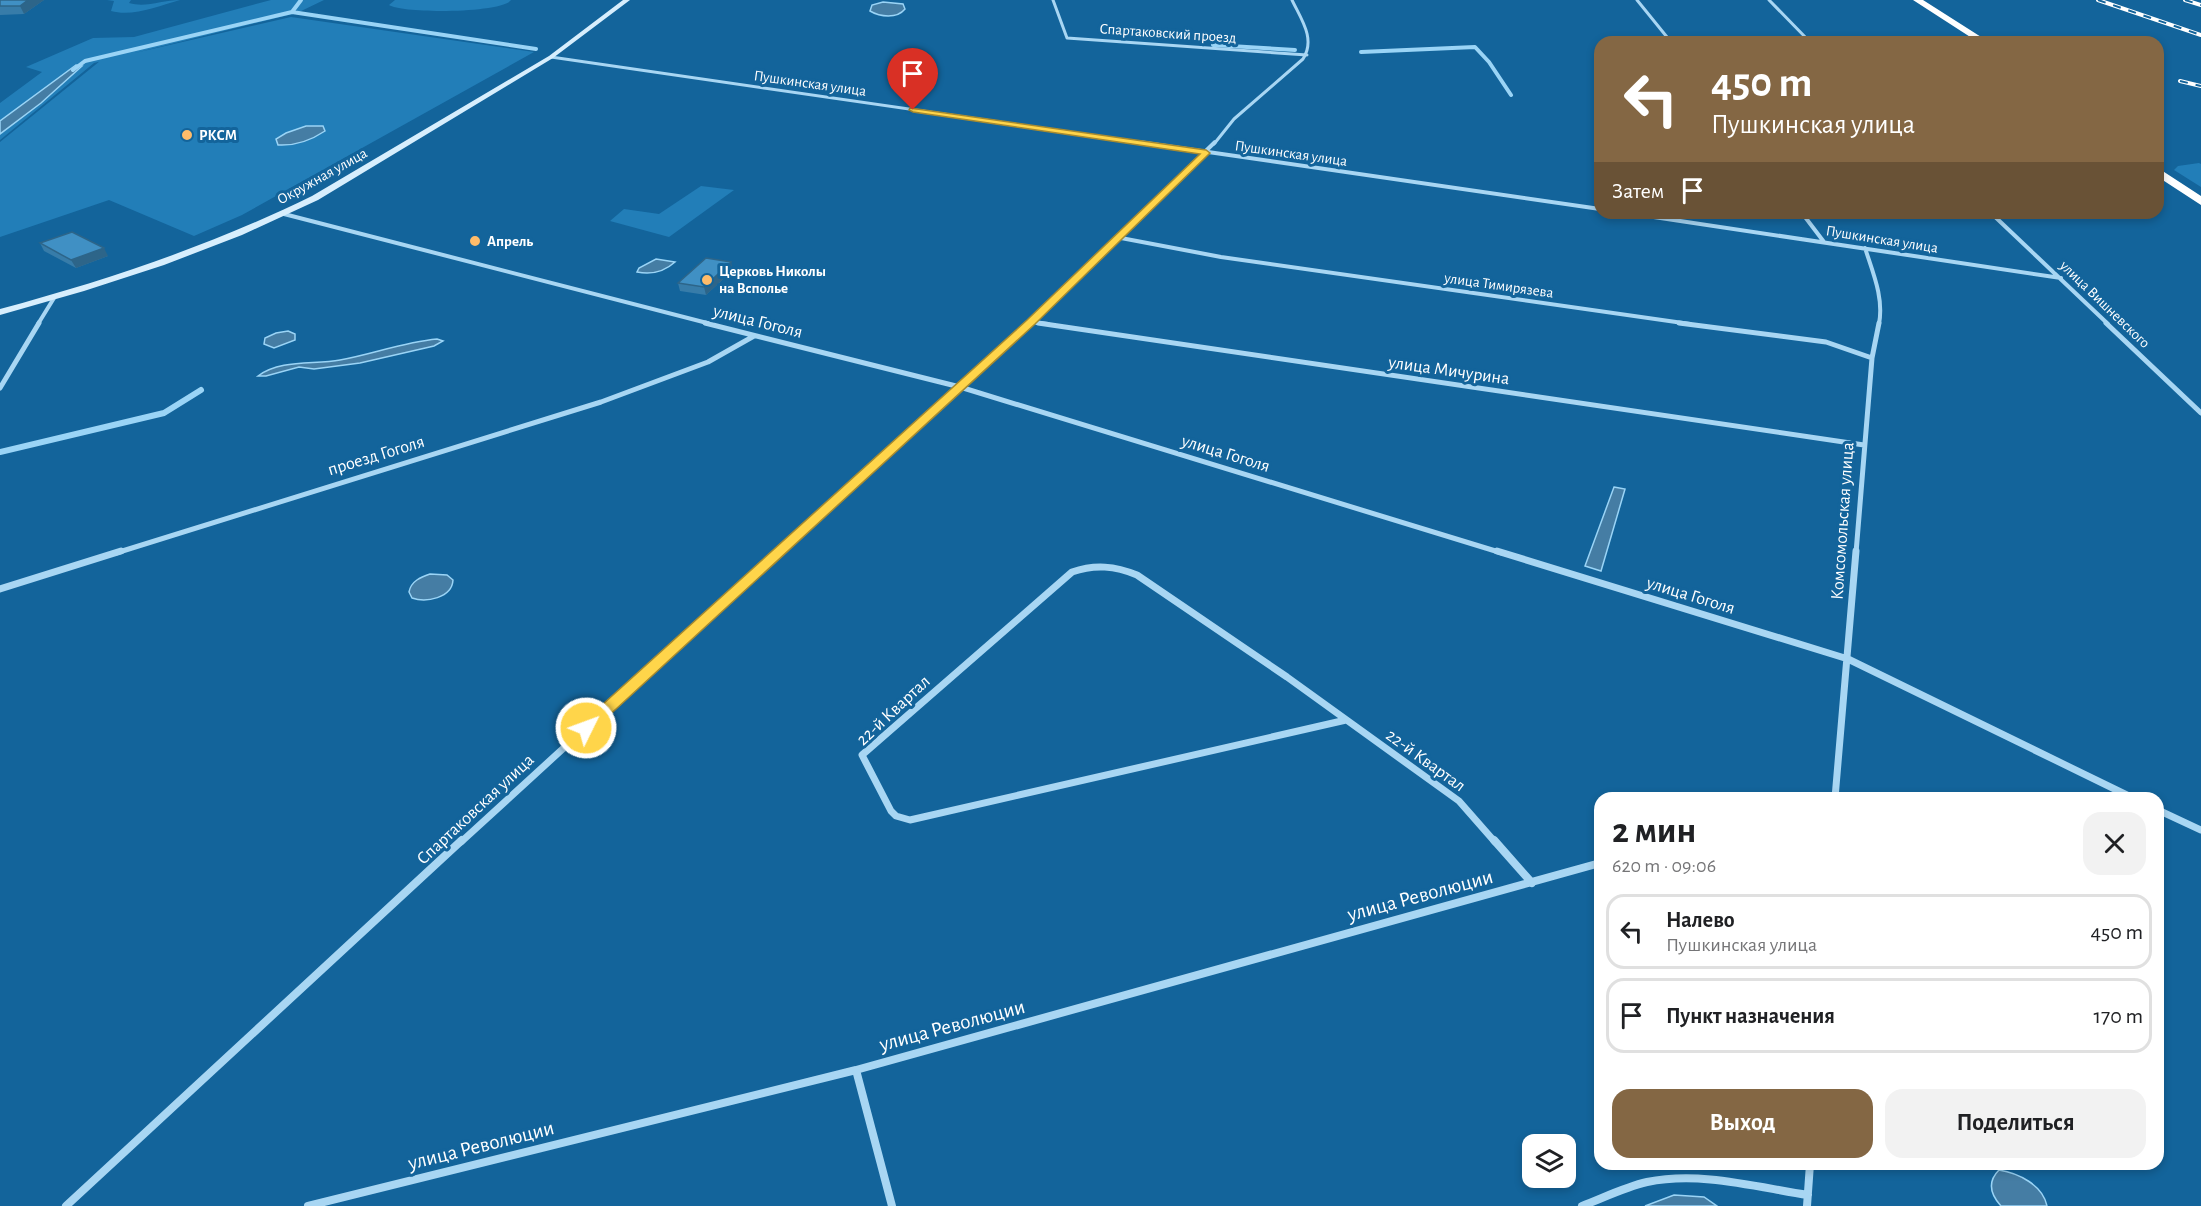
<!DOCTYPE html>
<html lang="ru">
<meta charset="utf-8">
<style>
:root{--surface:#fff;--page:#f2f2f2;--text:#202124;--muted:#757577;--line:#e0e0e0;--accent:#846744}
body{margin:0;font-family:"Alegreya Sans",sans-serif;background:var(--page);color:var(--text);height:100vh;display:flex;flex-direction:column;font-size:22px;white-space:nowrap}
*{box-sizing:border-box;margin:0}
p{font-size:20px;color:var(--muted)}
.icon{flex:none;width:33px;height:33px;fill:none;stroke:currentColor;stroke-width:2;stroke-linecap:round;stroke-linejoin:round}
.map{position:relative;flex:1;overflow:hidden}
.sheet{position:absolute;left:1594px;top:792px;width:570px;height:378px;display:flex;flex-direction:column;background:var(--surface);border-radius:18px;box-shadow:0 3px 9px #0003}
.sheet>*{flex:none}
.top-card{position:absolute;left:1594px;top:36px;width:570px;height:183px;border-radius:18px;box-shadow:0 3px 9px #0003;background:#846744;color:#fff;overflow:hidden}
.tools{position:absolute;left:1522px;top:1134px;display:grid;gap:12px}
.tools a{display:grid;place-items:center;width:54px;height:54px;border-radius:12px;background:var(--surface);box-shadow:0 3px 9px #0003;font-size:30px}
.pin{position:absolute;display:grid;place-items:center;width:51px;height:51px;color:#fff;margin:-62px -26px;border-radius:50% 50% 50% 0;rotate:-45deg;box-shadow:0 0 6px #0007}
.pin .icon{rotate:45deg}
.me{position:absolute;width:66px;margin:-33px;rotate:48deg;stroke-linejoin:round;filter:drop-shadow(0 0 4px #0008)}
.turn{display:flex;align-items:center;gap:21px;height:126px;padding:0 18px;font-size:27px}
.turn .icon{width:78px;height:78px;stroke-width:2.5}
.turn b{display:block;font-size:42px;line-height:51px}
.then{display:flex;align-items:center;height:57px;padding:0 18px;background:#0003;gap:12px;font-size:22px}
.round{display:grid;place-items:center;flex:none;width:63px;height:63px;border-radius:18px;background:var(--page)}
.overview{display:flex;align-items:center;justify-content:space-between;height:102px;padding:0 18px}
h1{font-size:36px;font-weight:700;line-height:45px}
.primary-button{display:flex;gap:12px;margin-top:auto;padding:12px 18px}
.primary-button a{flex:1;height:69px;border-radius:18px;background:var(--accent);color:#fff;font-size:24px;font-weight:700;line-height:69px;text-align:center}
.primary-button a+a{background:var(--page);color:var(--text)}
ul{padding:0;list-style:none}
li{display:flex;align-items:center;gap:18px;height:75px;margin:0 12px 9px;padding:0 6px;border:3px solid var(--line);border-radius:18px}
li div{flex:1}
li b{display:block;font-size:22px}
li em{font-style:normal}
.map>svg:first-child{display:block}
.green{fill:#227eb8}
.water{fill:#457da4;stroke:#9ad4f6;stroke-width:1.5}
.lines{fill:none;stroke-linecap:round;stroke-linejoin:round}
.stream-far1{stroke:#9ad4f6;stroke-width:4}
.stream{stroke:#9ad4f6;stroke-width:6}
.street-far4{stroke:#a8d6f3;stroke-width:3}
.street-far3{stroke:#a8d6f3;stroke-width:4}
.street-far2{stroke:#a8d6f3;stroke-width:5}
.street-far1{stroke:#a8d6f3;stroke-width:7}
.street{stroke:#a8d6f3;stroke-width:8}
.secondary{fill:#d7eefd;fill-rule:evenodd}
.highway{fill:#fff;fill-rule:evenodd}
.rail-casing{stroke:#fff;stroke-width:4}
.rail{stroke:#13649b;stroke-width:2;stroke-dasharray:8;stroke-linecap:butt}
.wall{fill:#377ca9}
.shaded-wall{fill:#2d6589}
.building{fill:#4090c4;stroke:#2d6589;stroke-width:1.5}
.route{fill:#ffd54a;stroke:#a68a30;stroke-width:1.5}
.poi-dot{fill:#ffbc6a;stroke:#13649b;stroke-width:2}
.labels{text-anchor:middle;stroke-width:6;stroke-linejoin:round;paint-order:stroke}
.far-street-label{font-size:15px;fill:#fff;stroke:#13649b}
.far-poi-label{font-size:15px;font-weight:bold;fill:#fff;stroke:#13649b;text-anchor:start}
.street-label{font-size:18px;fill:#fff;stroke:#13649b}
.near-street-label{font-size:21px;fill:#fff;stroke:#13649b}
</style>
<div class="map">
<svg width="2201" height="1206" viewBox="0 0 2201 1206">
<rect width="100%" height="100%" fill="#13649b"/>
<!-- green -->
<path class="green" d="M 107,0 L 131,0 L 129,3 C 146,8 162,0 180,0 C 158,6 133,17 111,11 L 114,1 Z
M 271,0 L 324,0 L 297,13 L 94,63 L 0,140 L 0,103 L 42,72 L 26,67 L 93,38 L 134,37 Z
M 395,0 L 511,0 C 503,13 403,14 389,5 Z
M 291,17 L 534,52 L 242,215 L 194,236 L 109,200 L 0,237 L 0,142 L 100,61 Z
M 2199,163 L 2201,164 L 2201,187 L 2174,170 L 2178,166 Z
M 701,186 L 734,190 L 669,237 L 610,221 L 624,209 L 659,214 Z"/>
<!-- water -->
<path class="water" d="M 883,2 L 903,4 L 905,9 C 897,19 880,17 870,11 L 872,5 Z
M 76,65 L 82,66 L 41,103 L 0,134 L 0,121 Z
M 306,126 L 323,126 L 325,131 C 310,141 296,146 278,145 L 276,139 L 286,133 Z
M 656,259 L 675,262 C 664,272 652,275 637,272 L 639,268 Z
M 288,331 L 295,334 L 295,340 L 274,348 L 264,344 L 265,338 L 276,333 Z
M 437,339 L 443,341 L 434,346 L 360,363 L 314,369 L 299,367 L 266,376 L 258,376 C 281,359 314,365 340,360 C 373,354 404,342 437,339 Z
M 1614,487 L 1625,489 L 1601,571 L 1585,566 Z
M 430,574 L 447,575 L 453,580 C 452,598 426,603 412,598 L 409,592 C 411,581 421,577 430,574 Z
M 1999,1170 C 2018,1173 2043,1185 2047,1206 L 2001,1206 C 1991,1195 1987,1182 1999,1170 Z
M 1674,1195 L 1704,1197 L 1717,1206 L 1645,1206 Z"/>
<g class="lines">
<!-- stream-far1 -->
<path class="stream-far1" d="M 292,12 L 301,0
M 1213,45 L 1295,50
M 1361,52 L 1475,47 L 1489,62 L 1511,95
M 73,70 L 85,61 L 292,12 L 536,49"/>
<!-- stream -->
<path class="stream" d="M 0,452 L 164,413 L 201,390"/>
<!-- street-far4 -->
<path class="street-far4" d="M 1053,0 L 1067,38 L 1307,55
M 1637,0 L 1671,42
M 1769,0 L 1810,42
M 551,57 L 1150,144
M 1214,144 L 1234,119 L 1303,59 C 1316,39 1301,19 1292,0"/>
<!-- street-far3 -->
<path class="street-far3" d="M 1139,142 L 1600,209
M 1627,213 L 2061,278
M 1802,213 L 1824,242
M 1991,213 L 2108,324
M 284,214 L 711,324
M 1121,238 L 1221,257 L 1690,324
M 1865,248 C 1873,273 1884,298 1879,324
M 1031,322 L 1048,324
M 38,324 L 54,298
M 1028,324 L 1215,142"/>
<!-- street-far2 -->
<path class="street-far2" d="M 705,323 L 960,387 L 1502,553
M 1038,323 L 1864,445
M 1679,323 L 1826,342 L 1872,358
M 2106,323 L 2201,413
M 0,388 L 39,323
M 116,553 L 601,402 L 708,362 L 754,336
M 778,553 L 1030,323
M 1856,553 L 1872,358 L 1879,323"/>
<!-- street-far1 -->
<path class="street-far1" d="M 1497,551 L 1848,659 L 2133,798
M 0,589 L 121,551
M 1346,720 L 910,820 L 896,816 L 891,811 L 862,755 L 1072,572 C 1095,564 1115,566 1137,575 L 1287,677 L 1459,801 L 1495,842
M 1835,798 L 1856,551
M 2158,810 L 2201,830
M 461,842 L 779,551"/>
<!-- street -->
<path class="street" d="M 1494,840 L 1532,883
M 856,1070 L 892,1206
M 66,1206 L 462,840
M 308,1206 L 856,1070 L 1600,863
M 1582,1206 C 1603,1198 1625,1187 1647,1182 C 1700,1171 1756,1187 1808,1195
M 1807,1206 L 1810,1164"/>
<!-- secondary -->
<path class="secondary" d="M 623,0 L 630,0 L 553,58 L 318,200 L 242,235 L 164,265 L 84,291 L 0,315 L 0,309 C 108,280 212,245 312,196 L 549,56 Z"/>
<!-- highway -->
<path class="highway" d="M 1913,0 L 1923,0 L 1989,42 L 1978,42 Z
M 2158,168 L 2201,196 L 2201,205 L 2158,177 Z"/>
<defs>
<path id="rail" d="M 2098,0 L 2201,35
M 2185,0 L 2201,5
M 2180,81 L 2201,86"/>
</defs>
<!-- rail casing -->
<use href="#rail" class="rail-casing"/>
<!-- rail -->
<use href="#rail" class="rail"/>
</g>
<!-- wall -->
<path class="wall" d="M 0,0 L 44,0 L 24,14 L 0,15 Z
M 40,243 L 108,256 L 76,268 L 44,251 Z
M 733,270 L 706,295 L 680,291 L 678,283 Z"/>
<!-- shaded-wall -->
<path class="shaded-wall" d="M 28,0 L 44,0 L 24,14 L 20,6 Z
M 104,248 L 108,256 L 76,268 L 71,260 Z
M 731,262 L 733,270 L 706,295 L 704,287 Z"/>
<!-- building -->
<path class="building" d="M 0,0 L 28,0 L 20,6 L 0,6 Z
M 72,232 L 104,248 L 71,260 L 40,243 Z
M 706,258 L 731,262 L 704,287 L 678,283 Z"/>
<!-- route -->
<path class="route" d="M 910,108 L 1206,150 L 1210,153 L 1035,324 L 591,732 L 581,732 L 578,728 L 581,724 L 1027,320 L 1200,154 L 913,112 L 909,110 Z"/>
<!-- markers -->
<g class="poi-dot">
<circle cx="187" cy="135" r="6"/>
<circle cx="475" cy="241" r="6"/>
<circle cx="707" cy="280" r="6"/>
</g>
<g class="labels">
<!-- far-street labels -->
<g class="far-street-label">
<text transform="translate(1168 33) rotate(4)" y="5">Спартаковский проезд</text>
<text transform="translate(810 83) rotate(8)" y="5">Пушкинская улица</text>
<text transform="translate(1291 153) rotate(8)" y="5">Пушкинская улица</text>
<text transform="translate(322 176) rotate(-29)" y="5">Окружная улица</text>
<text transform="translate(1882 239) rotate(9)" y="5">Пушкинская улица</text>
<text transform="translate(1499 285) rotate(8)" y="5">улица Тимирязева</text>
<text transform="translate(2105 304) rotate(44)" y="5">улица Вишневского</text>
</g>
<!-- far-poi labels -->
<g class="far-poi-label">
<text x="199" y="140">РКСМ</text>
<text x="487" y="246">Апрель</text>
<text x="719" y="276">Церковь Николы<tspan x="719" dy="17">на Всполье</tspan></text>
</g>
<!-- street labels -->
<g class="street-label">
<text transform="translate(758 321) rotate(14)" y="6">улица Гоголя</text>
<text transform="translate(1449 370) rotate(8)" y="6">улица Мичурина</text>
<text transform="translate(1226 453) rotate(17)" y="6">улица Гоголя</text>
<text transform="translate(376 455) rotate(-17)" y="6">проезд Гоголя</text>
<text transform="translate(1842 521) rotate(-86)" y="6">Комсомольская улица</text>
<text transform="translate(1691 595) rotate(17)" y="6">улица Гоголя</text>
<text transform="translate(893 710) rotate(-43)" y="6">22-й Квартал</text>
<text transform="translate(1426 760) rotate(36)" y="6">22-й Квартал</text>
<text transform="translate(475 809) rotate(-43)" y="6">Спартаковская улица</text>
</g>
<!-- near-street labels -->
<g class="near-street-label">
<text transform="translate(1420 895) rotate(-15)" y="7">улица Революции</text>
<text transform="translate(952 1025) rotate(-15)" y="7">улица Революции</text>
<text transform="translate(481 1145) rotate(-14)" y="7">улица Революции</text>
</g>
</g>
</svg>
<div class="tools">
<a><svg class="icon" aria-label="layers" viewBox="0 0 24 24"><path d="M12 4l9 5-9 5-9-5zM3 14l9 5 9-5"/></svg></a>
</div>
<div class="pin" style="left:913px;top:110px;background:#d93025"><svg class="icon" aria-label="arrive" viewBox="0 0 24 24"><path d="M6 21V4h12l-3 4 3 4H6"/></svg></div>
<svg class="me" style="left:586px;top:728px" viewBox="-20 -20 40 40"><circle r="17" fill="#ffd54a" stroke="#fff" stroke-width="3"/><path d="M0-11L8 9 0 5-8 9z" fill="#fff"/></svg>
<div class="top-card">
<div class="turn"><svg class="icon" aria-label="left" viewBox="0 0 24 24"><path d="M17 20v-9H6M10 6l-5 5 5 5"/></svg><div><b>450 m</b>Пушкинская улица</div></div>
<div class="then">Затем<svg class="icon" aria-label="arrive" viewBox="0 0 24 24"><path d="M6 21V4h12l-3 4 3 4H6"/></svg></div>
</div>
<section class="sheet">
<div class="overview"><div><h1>2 мин</h1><p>620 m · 09:06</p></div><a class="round"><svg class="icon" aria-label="close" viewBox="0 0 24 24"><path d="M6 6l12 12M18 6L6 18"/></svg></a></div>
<ul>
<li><svg class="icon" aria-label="left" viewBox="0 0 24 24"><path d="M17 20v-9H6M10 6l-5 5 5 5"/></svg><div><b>Налево</b><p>Пушкинская улица</p></div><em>450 m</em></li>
<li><svg class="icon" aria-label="arrive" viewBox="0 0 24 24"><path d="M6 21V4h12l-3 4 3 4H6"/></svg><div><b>Пункт назначения</b></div><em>170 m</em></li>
</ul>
<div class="primary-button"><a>Выход</a><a>Поделиться</a></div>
</section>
</div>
